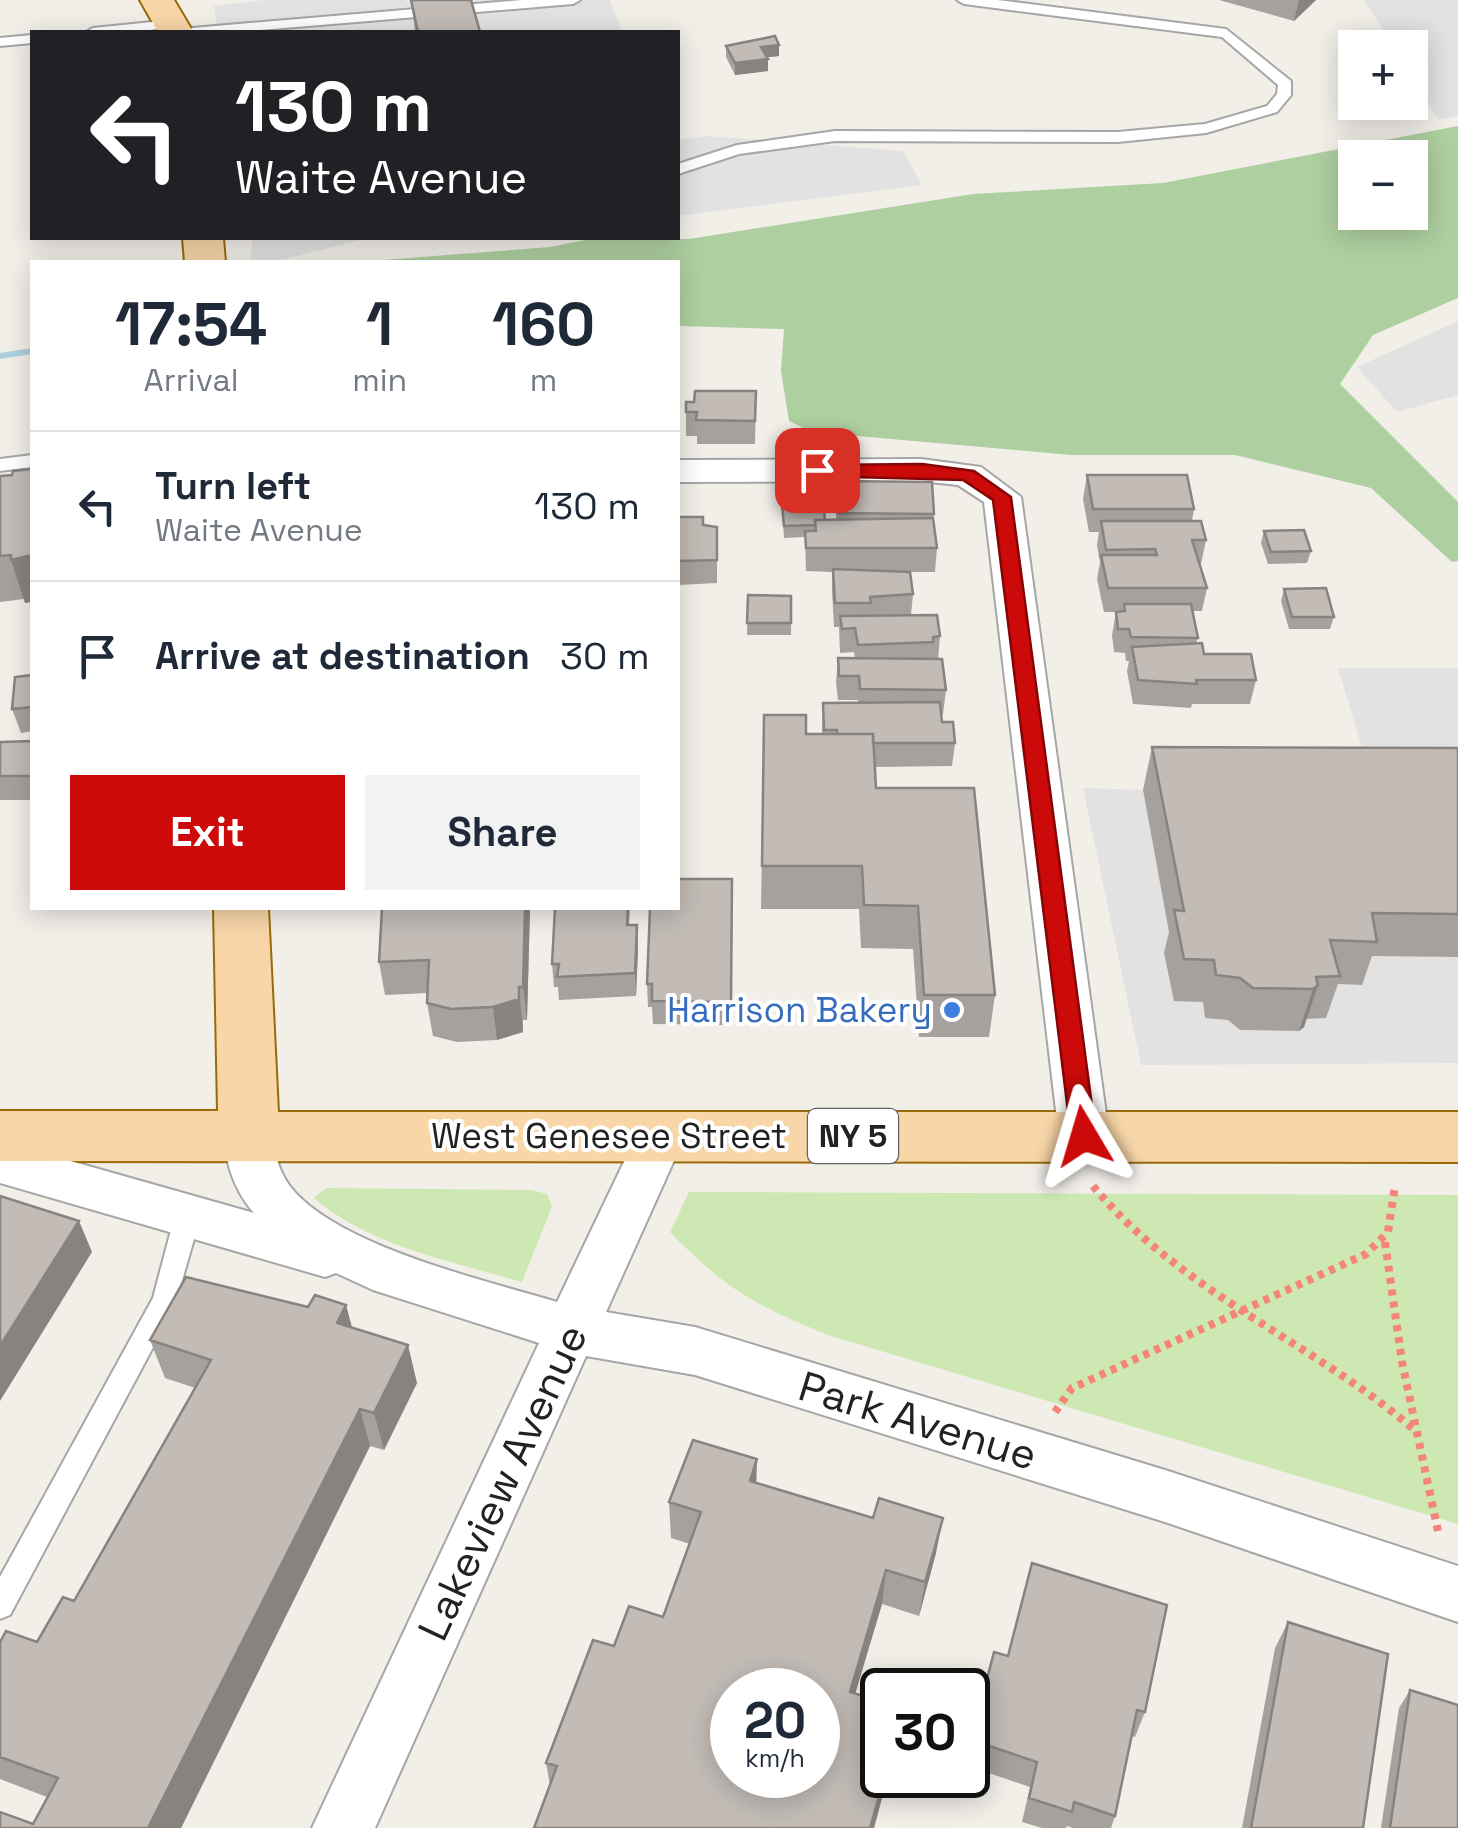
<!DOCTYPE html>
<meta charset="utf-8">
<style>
:root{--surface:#fff;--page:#f2f2f3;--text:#1f2937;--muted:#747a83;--line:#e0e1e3;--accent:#cb0a09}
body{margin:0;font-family:"Space Grotesk",sans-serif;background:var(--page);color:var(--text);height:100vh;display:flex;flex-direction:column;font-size:38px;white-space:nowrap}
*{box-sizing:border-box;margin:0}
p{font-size:32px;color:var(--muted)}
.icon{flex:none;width:55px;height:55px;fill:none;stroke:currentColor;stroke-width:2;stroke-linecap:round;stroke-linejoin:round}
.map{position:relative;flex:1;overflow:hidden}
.drawer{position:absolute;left:30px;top:260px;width:650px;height:650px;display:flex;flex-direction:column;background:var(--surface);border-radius:0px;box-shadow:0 5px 25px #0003}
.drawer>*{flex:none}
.hud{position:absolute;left:30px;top:30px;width:650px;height:210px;border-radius:0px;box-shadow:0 5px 25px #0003;background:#202124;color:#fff;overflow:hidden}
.controls{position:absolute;left:1338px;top:30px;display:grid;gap:20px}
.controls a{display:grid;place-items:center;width:90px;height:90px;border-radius:0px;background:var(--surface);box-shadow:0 5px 25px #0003;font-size:50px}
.speed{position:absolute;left:710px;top:1668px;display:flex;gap:20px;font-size:50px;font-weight:700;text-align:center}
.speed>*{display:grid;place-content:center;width:130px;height:130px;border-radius:50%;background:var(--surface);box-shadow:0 5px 25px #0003;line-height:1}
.speed small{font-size:25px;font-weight:400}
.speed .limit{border:5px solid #111;border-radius:15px;background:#fff;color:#111}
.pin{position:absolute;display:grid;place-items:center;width:85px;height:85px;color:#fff;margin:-42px;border-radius:20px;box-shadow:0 5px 15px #0006}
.me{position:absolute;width:110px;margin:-55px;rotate:353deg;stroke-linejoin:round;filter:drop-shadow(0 0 8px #0008)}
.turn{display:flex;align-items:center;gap:35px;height:210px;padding:0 40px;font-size:45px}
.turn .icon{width:130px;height:130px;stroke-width:2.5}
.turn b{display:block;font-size:70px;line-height:85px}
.eta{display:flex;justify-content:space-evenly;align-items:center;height:170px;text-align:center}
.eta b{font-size:60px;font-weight:600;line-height:70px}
.primary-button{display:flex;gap:20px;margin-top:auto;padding:20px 40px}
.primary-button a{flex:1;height:115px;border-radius:0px;background:var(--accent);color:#fff;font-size:40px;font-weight:600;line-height:115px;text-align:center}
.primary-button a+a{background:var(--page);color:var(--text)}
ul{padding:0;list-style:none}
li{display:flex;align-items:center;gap:30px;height:150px;padding:0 40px;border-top:2px solid var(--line)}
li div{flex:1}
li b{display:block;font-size:38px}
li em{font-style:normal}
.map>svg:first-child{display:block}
.grass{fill:#cde8b2}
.forest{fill:#aecfa0;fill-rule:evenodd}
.parking{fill:#e2e2e2}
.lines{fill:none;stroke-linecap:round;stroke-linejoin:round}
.stream{fill:#acd1dd;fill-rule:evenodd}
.lane-casing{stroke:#a6a6a6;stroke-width:4}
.street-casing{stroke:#a6a6a6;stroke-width:4}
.primary-casing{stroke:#996a07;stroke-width:4}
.path{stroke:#f48578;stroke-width:8;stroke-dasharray:6 6;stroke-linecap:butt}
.lane{fill:#fff;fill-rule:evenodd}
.street{fill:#fff;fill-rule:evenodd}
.primary{fill:#f8d6a8;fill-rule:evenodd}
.wall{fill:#a7a19d}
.shaded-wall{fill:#88837f}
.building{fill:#c2bbb6;stroke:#88837f;stroke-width:2.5;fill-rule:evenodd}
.route{fill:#cb0a09;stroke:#840606;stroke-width:2.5}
.shop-dot{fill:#3f7fe0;stroke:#fff;stroke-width:4}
.labels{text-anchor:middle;stroke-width:8;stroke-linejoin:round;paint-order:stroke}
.shield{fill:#fff;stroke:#646464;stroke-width:2.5}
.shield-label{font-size:32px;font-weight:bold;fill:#222}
.shop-label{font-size:35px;fill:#366cbe;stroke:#fff;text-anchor:end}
.street-label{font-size:35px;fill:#222;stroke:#fff}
.near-street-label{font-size:42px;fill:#222;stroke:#fff}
</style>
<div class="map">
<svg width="1458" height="1828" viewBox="0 0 1458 1828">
<rect width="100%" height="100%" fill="#f2efe9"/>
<!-- grass -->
<path class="grass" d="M 326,1188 L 532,1190 L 547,1194 L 552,1207 L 522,1282 C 452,1261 371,1247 314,1198 Z
M 689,1192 L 1458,1195 L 1458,1524 L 831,1336 C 758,1307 726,1290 670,1232 Z"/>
<!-- forest -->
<path class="forest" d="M 1458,126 L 1458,298 L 1373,335 L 1340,384 L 1458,502 L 1458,561 L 1452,562 L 1371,488 L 1235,455 L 1071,455 L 812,432 L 789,421 L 781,371 L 784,329 L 678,326 L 678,262 L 358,262 L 550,247 L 595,238 L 689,239 L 973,194 L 1163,183 ZM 1355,158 L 1410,158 L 1410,212 L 1355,212 Z"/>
<!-- parking -->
<path class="parking" d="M 264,0 L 610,0 L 622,32 L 218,32 L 214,6 Z
M 1364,0 L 1458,0 L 1458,116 L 1438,120 L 1410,74 L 1410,48 L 1394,47 Z
M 707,136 L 903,151 L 922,185 L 678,216 L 678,140 Z
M 252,238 L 368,238 L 273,262 L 251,262 Z
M 1458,321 L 1458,395 L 1397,412 L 1357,367 Z
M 1338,668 L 1458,668 L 1458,791 L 1375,791 Z
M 1083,788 L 1143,790 L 1173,953 L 1203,1002 L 1205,1018 L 1228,1020 L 1240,1030 L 1299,1031 L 1316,983 L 1357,955 L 1458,957 L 1458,1063 L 1141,1065 Z"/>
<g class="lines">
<!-- stream -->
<path class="stream" d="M 32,348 L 32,354 L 0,359 L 0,353 Z"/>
<defs>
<path id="lane" d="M 522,0 L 580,0 L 573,4 L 237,32 L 185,32 L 192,28 Z
M 957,0 L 998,0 L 1226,29 L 1291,81 L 1291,95 L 1277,112 L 1206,133 L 1118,142 L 835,141 L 739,154 L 678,174 L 678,164 L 737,145 L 835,131 L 1118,132 L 1205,124 L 1267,106 L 1277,94 L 1278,85 L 1222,37 L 964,4 Z
M 172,20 L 177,21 L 177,27 L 131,32 L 86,32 L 93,28 Z
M 32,35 L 32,43 L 0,46 L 0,38 Z
M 32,455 L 32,467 L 0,471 L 0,459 Z
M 188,1204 L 197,1207 L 201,1215 L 174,1308 L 10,1615 L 0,1619 L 0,1577 L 153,1298 L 175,1215 L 179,1207 Z"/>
<path id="street" d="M 921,459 L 981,467 L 1021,497 L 1109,1136 L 1101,1150 L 1084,1156 L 1067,1150 L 1059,1136 L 984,502 L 958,485 L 921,481 L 678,482 L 678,460 Z
M 249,1116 L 266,1122 C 275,1138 274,1157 282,1173 C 314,1242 489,1281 557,1302 L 643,1122 L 660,1116 L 677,1122 L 685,1136 L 606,1312 L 695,1327 L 1165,1470 L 1458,1566 L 1458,1622 L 1165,1522 L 695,1375 L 586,1356 L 375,1828 L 312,1828 L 539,1343 L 373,1290 L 336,1273 L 325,1277 L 0,1183 L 0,1141 L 254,1213 C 234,1190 217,1150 232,1122 Z"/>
<path id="primary" d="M 140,0 L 174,0 L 193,32 L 158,32 Z
M 183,238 L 223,238 L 225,262 L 185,262 Z
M 214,908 L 268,908 L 278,1112 L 1458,1112 L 1458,1162 L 0,1161 L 0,1111 L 218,1111 Z"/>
</defs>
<!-- lane casing -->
<use href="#lane" class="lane-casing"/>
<!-- street casing -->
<use href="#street" class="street-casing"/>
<!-- primary casing -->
<use href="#primary" class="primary-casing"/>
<!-- path -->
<path class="path" d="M 1093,1186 C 1182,1293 1312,1342 1416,1431
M 1385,1242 L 1402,1362 L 1439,1536
M 1055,1412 L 1072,1388 L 1366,1254 L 1388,1232 L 1395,1186"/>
<!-- lane -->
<use href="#lane" class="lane"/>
<!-- street -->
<use href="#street" class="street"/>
<!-- primary -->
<use href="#primary" class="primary"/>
</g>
<!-- wall -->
<path class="wall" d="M 411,0 L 480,32 L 415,32 Z
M 1219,0 L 1316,0 L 1294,21 Z
M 726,46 L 779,56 L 767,57 L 768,71 L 735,75 L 726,57 Z
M 1410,61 L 1419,73 L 1416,84 L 1410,84 Z
M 756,391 L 755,444 L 697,444 L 697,436 L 686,436 L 686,412 L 694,402 Z
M 1087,475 L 1194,509 L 1192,521 L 1206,540 L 1201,564 L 1199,564 L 1207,588 L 1202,611 L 1192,611 L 1198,638 L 1196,643 L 1204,654 L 1256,680 L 1250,704 L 1192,704 L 1191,708 L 1133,704 L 1127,671 L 1129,661 L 1126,661 L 1125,653 L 1114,652 L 1112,635 L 1116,612 L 1104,612 L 1097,579 L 1100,563 L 1097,545 L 1099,532 L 1089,532 L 1083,499 Z
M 0,476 L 25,603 L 24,599 L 0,602 Z
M 837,481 L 934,514 L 934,523 L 937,548 L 935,572 L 910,572 L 913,594 L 911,615 L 940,636 L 938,659 L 946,690 L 943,714 L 941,714 L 942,722 L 955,743 L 952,766 L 875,767 L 876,788 L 995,995 L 989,1037 L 919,1037 L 913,949 L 861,948 L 859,909 L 761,909 L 764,715 L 806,734 L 822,734 L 823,703 L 858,703 L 858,700 L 838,700 L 836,682 L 838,658 L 855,658 L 854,652 L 840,653 L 839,627 L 834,627 L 832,592 L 832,572 L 806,571 L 805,537 L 784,538 L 781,494 L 825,520 L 836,520 Z
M 678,517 L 717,527 L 717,583 L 678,585 Z
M 1264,531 L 1311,551 L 1307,563 L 1268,564 L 1261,543 Z
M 1284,589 L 1334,617 L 1330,629 L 1289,629 L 1281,601 Z
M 748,595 L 791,596 L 791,635 L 747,635 Z
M 32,675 L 32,731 L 21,733 L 12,709 Z
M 32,741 L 32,800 L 0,800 L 0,742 Z
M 1152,747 L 1458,748 L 1458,957 L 1372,956 L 1362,985 L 1338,984 L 1326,1018 L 1306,1019 L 1304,1027 L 1299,1031 L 1240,1030 L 1228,1020 L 1205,1018 L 1203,1002 L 1174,1001 L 1164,953 L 1169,932 L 1143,790 Z
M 732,879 L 731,1025 L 653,1024 L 652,1007 L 648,1007 L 647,984 Z
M 530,908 L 527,1020 L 523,1020 L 523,1032 L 497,1040 L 457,1042 L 433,1036 L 427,1003 L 428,993 L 385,995 L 379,962 Z
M 555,908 L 630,908 L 629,925 L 637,925 L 638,948 L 636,996 L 559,1000 L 558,987 L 554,987 L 552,964 Z
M 346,1305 L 352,1327 L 417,1383 L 384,1450 L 370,1446 L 181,1828 L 0,1828 L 33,1824 L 47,1797 L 0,1779 L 0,1642 L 37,1642 L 74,1601 L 195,1388 L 165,1378 L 150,1340 L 308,1307 Z
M 757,1483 L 936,1553 L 919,1616 L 882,1604 L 855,1694 L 875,1733 L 873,1740 L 882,1775 L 888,1775 L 874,1828 L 550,1785 L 546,1763 L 614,1646 L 663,1617 L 690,1544 L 671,1538 L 669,1502 Z
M 1288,1622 L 1363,1828 L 1242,1828 L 1275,1648 Z
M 994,1652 L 1145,1712 L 1135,1737 L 1132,1736 L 1115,1816 L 1111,1828 L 1073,1828 L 1067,1826 L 1066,1828 L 1042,1828 L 1022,1822 L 1030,1787 L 968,1766 L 968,1757 Z
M 1410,1690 L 1458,1828 L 1381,1828 L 1399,1708 Z"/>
<!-- shaded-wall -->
<path class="shaded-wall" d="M 1299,0 L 1316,0 L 1294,21 Z
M 779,45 L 779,56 L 761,58 L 761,47 Z
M 768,59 L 768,71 L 735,75 L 735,63 Z
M 32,555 L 32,602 L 25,603 L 11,560 Z
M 525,908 L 530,908 L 527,1020 L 523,987 Z
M 637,925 L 638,948 L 636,996 L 635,973 Z
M 1318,985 L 1304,1027 L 1299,1031 L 1313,989 Z
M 519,987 L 523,1032 L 497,1040 L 493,1007 Z
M 79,1221 L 92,1252 L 0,1401 L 0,1346 Z
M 346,1305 L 356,1344 L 337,1323 Z
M 408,1345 L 417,1383 L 384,1450 L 374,1413 Z
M 360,1409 L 370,1446 L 181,1828 L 148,1828 Z
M 757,1459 L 756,1496 L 750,1481 Z
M 943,1518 L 936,1553 L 919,1616 L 925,1582 Z
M 886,1570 L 882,1604 L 846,1724 L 850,1692 Z
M 880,1701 L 875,1733 L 865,1770 L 869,1739 Z
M 885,1775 L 888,1775 L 874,1828 L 870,1828 Z"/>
<!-- building -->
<path class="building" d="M 411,0 L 471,0 L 480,32 L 418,32 Z
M 775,36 L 779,45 L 761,47 L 768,59 L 735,63 L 726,46 Z
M 1383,42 L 1396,42 L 1400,48 L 1387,48 Z
M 1410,61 L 1419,73 L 1410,73 Z
M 695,391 L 756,391 L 755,421 L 696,420 L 697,412 L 686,412 L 686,402 L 694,402 Z
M 32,469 L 32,555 L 11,560 L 11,555 L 0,556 L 0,476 L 12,475 L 13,471 Z
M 1087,475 L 1187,475 L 1194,509 L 1093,509 Z
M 837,481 L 932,482 L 934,514 L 838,513 Z
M 822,493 L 825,520 L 815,520 L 815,525 L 784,526 L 781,494 Z
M 678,517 L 703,517 L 703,525 L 717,527 L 717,560 L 678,561 Z
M 933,518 L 937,548 L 806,548 L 805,531 L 816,531 L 815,520 Z
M 1101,521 L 1201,521 L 1206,540 L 1192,540 L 1207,588 L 1108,588 L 1101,555 L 1157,555 L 1155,549 L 1106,550 Z
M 1304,530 L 1311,551 L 1271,552 L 1264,531 Z
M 833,569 L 910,572 L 913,594 L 870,597 L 871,603 L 835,603 Z
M 1326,588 L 1334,617 L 1292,617 L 1284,589 Z
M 748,595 L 791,596 L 791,623 L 747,623 Z
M 1124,604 L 1191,604 L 1198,638 L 1131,637 L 1129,629 L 1118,629 L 1116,612 L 1125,611 Z
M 937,615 L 940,636 L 933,637 L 933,642 L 858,645 L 855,628 L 842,629 L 840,616 Z
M 1202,643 L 1204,654 L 1251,654 L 1256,680 L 1196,680 L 1197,684 L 1138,680 L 1132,647 Z
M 838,658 L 942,659 L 946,690 L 860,689 L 859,676 L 839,676 Z
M 32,675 L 32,707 L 12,709 L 15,677 Z
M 940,702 L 942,722 L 953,722 L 955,743 L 873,743 L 873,734 L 837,734 L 837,730 L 824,730 L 823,703 Z
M 764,715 L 806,715 L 806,734 L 873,734 L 876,788 L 974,788 L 995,995 L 924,995 L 918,906 L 864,905 L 862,866 L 762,866 Z
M 32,741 L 32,776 L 0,776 L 0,742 Z
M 1152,747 L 1458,748 L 1458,914 L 1372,913 L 1377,942 L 1330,940 L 1340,976 L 1316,977 L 1318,985 L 1313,989 L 1253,988 L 1240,978 L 1216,975 L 1214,960 L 1184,959 L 1174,910 L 1184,911 Z
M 678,879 L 732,879 L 731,1002 L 652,1001 L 652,984 L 647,984 L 650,908 L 678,908 Z
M 382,908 L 525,908 L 523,987 L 519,987 L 519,999 L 493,1007 L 451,1009 L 427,1003 L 429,960 L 379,962 Z
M 555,908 L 628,908 L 627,925 L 637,925 L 635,973 L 557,977 L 559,964 L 552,964 Z
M 0,1196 L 79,1221 L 0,1346 Z
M 186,1277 L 308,1307 L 315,1295 L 346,1305 L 337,1323 L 408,1345 L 374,1413 L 360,1409 L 148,1828 L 0,1828 L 0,1812 L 33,1824 L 58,1778 L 0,1757 L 0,1642 L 6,1631 L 37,1642 L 63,1597 L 74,1601 L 211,1360 L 150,1340 Z
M 693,1440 L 757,1459 L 750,1481 L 873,1518 L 879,1498 L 943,1518 L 925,1582 L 886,1570 L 850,1692 L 880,1701 L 869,1739 L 882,1744 L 882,1775 L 885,1775 L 870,1828 L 534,1828 L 557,1766 L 546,1763 L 593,1640 L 614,1646 L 629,1606 L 663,1617 L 701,1512 L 669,1502 ZM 732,1690 L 818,1690 L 818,1775 L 732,1775 Z
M 1032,1563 L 1167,1605 L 1145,1712 L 1137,1710 L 1115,1816 L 1074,1802 L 1072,1812 L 1029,1798 L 1037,1762 L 971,1740 L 994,1652 L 1008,1656 Z
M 1288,1622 L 1388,1654 L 1363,1828 L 1251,1828 Z
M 1410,1690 L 1458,1705 L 1458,1828 L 1390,1828 Z"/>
<!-- route -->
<path class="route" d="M 922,464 L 974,471 L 1011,497 L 1096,1136 L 1084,1147 L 1071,1136 L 993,500 L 963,480 L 817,476 L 808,470 L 817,465 Z"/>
<!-- markers -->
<circle class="shop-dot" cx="952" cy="1010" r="10"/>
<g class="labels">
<!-- shield labels -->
<rect class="shield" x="808" y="1109" width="90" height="54" rx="8"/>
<g class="shield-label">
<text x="853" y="1147">NY 5</text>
</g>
<!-- shop labels -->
<g class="shop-label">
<text x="932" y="1022">Harrison Bakery</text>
</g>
<!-- street labels -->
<g class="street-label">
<text x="609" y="1148">West Genesee Street</text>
</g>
<!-- near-street labels -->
<g class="near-street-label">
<text transform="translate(918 1420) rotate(17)" y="15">Park Avenue</text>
<text transform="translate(502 1482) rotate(-65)" y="15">Lakeview Avenue</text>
</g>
</g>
</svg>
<div class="controls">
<a>+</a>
<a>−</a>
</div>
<div class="speed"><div>20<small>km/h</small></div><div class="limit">30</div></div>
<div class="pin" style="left:817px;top:470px;background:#d93025"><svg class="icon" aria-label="arrive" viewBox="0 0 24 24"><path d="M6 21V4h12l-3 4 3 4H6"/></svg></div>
<svg class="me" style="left:1084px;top:1136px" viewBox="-20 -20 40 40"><path d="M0-17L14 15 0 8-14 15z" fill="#cb0a09" stroke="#fff" stroke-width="4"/></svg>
<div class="hud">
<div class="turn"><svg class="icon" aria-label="left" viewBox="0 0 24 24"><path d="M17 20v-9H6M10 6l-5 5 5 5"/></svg><div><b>130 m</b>Waite Avenue</div></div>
</div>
<section class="drawer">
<div class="eta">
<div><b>17:54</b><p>Arrival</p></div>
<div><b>1</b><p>min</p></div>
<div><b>160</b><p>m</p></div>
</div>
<ul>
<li><svg class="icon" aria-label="left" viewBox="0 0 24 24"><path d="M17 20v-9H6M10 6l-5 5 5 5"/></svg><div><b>Turn left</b><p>Waite Avenue</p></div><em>130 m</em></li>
<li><svg class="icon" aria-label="arrive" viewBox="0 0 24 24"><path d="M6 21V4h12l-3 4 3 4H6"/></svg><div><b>Arrive at destination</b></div><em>30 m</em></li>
</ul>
<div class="primary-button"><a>Exit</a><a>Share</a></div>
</section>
</div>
